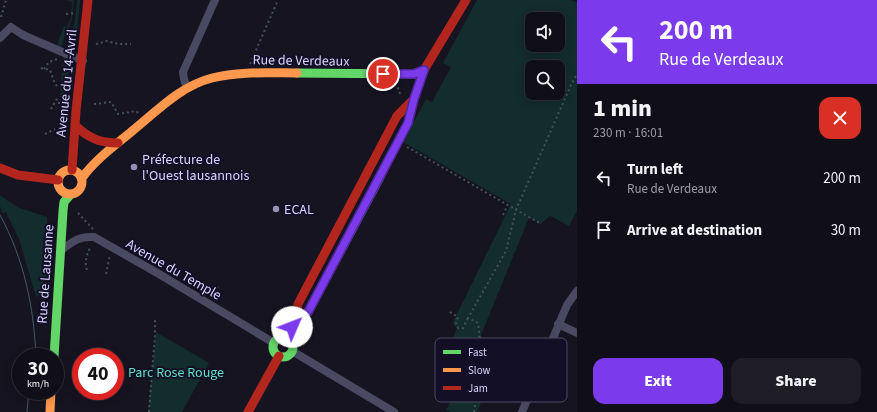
<!DOCTYPE html>
<meta charset="utf-8">
<style>
:root{--surface:#100f19;--page:#1e1d26;--text:#f1f3f6;--muted:#9c9ca2;--line:#302f38;--accent:#7c3aed}
body{margin:0;font-family:"Source Sans 3",sans-serif;background:var(--page);color:var(--text);height:100vh;display:flex;flex-direction:column;font-size:15px;white-space:nowrap}
*{box-sizing:border-box;margin:0}
p{font-size:13px;color:var(--muted)}
.icon{flex:none;width:22px;height:22px;fill:none;stroke:currentColor;stroke-width:2;stroke-linecap:round;stroke-linejoin:round}
.map{position:relative;flex:1;overflow:hidden}
.sheet{display:flex;flex-direction:column;background:var(--surface);width:300px}
.sheet>*{flex:none}
.top-card{background:#7c3aed;color:#fff;overflow:hidden}
.controls{position:absolute;left:525px;top:12px;display:grid;gap:8px}
.controls a{display:grid;place-items:center;width:40px;height:40px;border-radius:8px;background:var(--surface);box-shadow:0 2px 10px #0003,0 0 0 1px var(--line);font-size:20px}
.speed{position:absolute;left:12px;top:348px;display:flex;gap:8px;font-size:20px;font-weight:700;text-align:center}
.speed>*{display:grid;place-content:center;width:52px;height:52px;border-radius:50%;background:var(--surface);box-shadow:0 2px 10px #0003,0 0 0 1px var(--line);line-height:1}
.speed small{font-size:10px;font-weight:400}
.speed .limit{border:6px solid #d22;background:#fff;color:#111}
.pin{position:absolute;display:grid;place-items:center;width:34px;height:34px;color:#fff;margin:-17px;border:2px solid #fff;border-radius:50%;box-shadow:0 1px 4px #0007}
.me{position:absolute;width:44px;margin:-22px;rotate:46deg;stroke-linejoin:round;filter:drop-shadow(0 0 3px #0008)}
.turn{display:flex;align-items:center;gap:14px;height:84px;padding:0 16px;font-size:18px}
.turn .icon{width:52px;height:52px;stroke-width:2.5}
.turn b{display:block;font-size:28px;line-height:34px}
.round{display:grid;place-items:center;flex:none;width:42px;height:42px;border-radius:12px;background:var(--page)}
.head{display:flex;align-items:center;justify-content:space-between;height:68px;padding:0 16px}
h1{font-size:24px;font-weight:800;line-height:30px}
.cta{display:flex;gap:8px;margin-top:auto;padding:8px 16px}
.cta a{flex:1;height:46px;border-radius:12px;background:var(--accent);color:#fff;font-size:16px;font-weight:800;line-height:46px;text-align:center}
.cta a+a{background:var(--page);color:var(--text)}
ul{padding:0;list-style:none}
li{display:flex;align-items:center;gap:12px;height:52px;padding:0 16px}
li div{flex:1}
li b{display:block;font-size:15px}
li em{font-style:normal}
main{display:flex;flex:1;min-height:0}
.map>svg:first-child{display:block}
.green{fill:#132c2d;fill-rule:evenodd}
.lines{fill:none;stroke-linecap:round;stroke-linejoin:round}
.path{stroke:#44505f;stroke-width:2;stroke-dasharray:2 3;stroke-linecap:butt}
.street{stroke:#4a4962;stroke-width:8}
.fast{stroke:#63d668;stroke-width:9}
.slow{stroke:#ff974d;stroke-width:9}
.jam{stroke:#b3261e;stroke-width:9}
.tram{stroke:#43596b;stroke-width:1}
.route-casing{stroke:#51269a;stroke-width:10}
.route{stroke:#7c3aed;stroke-width:7}
.poi-dot{fill:#9591b1;stroke:#130f26;stroke-width:1.5}
.labels{text-anchor:middle;stroke-width:4;stroke-linejoin:round;paint-order:stroke}
.street-label{font-size:14px;fill:#d9d4ff;stroke:#130f26}
.poi-label{font-size:14px;fill:#d9d4ff;stroke:#130f26;text-anchor:start}
.park-label{font-size:14px;fill:#5fe0c0;stroke:#130f26}
.key{fill:#130f26;stroke:#4e4a67;stroke-width:1}
.key-label{font-size:11px;fill:#d9d4ff}
</style>
<main>
<div class="map">
<svg width="577" height="412" viewBox="0 0 577 412">
<rect width="100%" height="100%" fill="#161421"/>
<!-- green -->
<path class="green" d="M 67,0 L 74,0 L 72,19 L 61,47 L 57,45 L 64,26 L 67,27 L 71,18 L 72,2 Z
M 77,0 L 80,0 L 77,32 L 72,31 L 75,21 Z
M 477,0 L 571,0 L 577,2 L 577,211 L 569,226 L 550,216 L 541,224 L 529,218 L 481,335 L 482,344 L 502,353 L 488,382 L 478,411 L 480,412 L 451,412 L 446,410 L 472,363 L 475,350 L 453,339 L 457,328 L 452,324 L 511,204 L 403,142 L 426,99 L 432,102 L 451,67 L 443,63 ZM 532,19 L 558,19 L 558,45 L 532,45 ZM 532,67 L 558,67 L 558,93 L 532,93 Z
M 63,55 L 66,57 L 69,66 L 65,102 L 60,102 Z
M 0,195 L 17,207 L 47,217 L 47,292 L 36,297 L 19,239 L 6,212 L 2,213 L 0,206 Z
M 156,332 L 209,363 L 182,412 L 148,412 Z"/>
<g class="lines">
<!-- path -->
<path class="path" d="M 66,14 L 75,13
M 1,17 L 6,0
M 96,44 L 107,41 L 118,44 L 131,44
M 250,64 L 278,0
M 41,68 L 50,70 L 55,84 L 59,88
M 44,69 L 49,62 L 57,59
M 394,84 L 398,88 L 401,97
M 58,103 L 62,103
M 94,104 L 111,102 L 118,114 L 136,111 L 138,113
M 51,109 L 58,97
M 45,134 L 55,129
M 407,147 L 541,224
M 78,213 L 93,229
M 503,215 L 508,204
M 87,270 C 84,261 87,254 91,246
M 106,274 L 110,255
M 211,296 L 218,287
M 450,312 L 458,317 L 456,323 L 458,328 L 463,328 L 468,318
M 149,412 L 155,335 L 155,319
M 474,412 L 482,358 L 478,323 L 468,318 L 506,251 L 516,210 L 571,85 L 577,74"/>
<!-- street -->
<path class="street" d="M 0,38 L 11,27 L 23,35 L 83,61
M 187,88 L 184,79 L 183,72 L 215,0
M 60,251 C 72,242 78,236 94,237 L 159,274 L 274,343
M 558,324 L 577,333
M 292,351 L 394,412
M 522,412 L 567,305 L 577,291"/>
<!-- fast -->
<path class="fast" d="M 297,73 L 414,74 L 424,70
M273 347a10 10 0 1 1 20 0a10 10 0 1 1-20 0Z
M 287,339 L 296,322 L 308,312 L 380,177
M 54,357 L 63,211 L 64,202 L 70,195"/>
<!-- slow -->
<path class="slow" d="M58 182a12 12 0 1 1 24 0a12 12 0 1 1-24 0Z
M 82,178 C 95,160 114,146 131,132 C 156,112 180,86 212,78 C 239,71 269,73 297,73
M 50,412 L 51,391"/>
<!-- jam -->
<path class="jam" d="M 75,125 C 88,138 100,143 118,143
M 0,168 L 18,175 L 58,180
M 72,170 L 76,111 L 88,0
M 380,177 L 408,123 L 414,99 L 424,70 L 466,0
M 296,322 L 298,304 L 397,116 L 413,100
M 248,412 L 279,356"/>
<!-- tram -->
<path class="tram" d="M 0,215 C 24,259 34,307 36,357
M 27,412 L 29,391"/>
</g>
<g class="lines">
<defs>
<path id="route" d="M 292,327 L 296,322 L 308,312 L 408,123 L 414,99 L 424,70 L 414,74 L 383,74"/>
</defs>
<!-- route casing -->
<use href="#route" class="route-casing"/>
<!-- route -->
<use href="#route" class="route"/>
</g>
<!-- markers -->
<g class="poi-dot">
<circle cx="134" cy="167" r="4"/>
<circle cx="276" cy="209" r="4"/>
</g>
<g class="labels">
<!-- street labels -->
<g class="street-label">
<text transform="translate(301 60) rotate(1)" y="5">Rue de Verdeaux</text>
<text transform="translate(66 83) rotate(-84)" y="5">Avenue du 14-Avril</text>
<text transform="translate(174 269) rotate(30)" y="5">Avenue du Temple</text>
<text transform="translate(45 274) rotate(-86)" y="5">Rue de Lausanne</text>
</g>
<!-- poi labels -->
<g class="poi-label">
<text x="142" y="164">Préfecture de<tspan x="142" dy="16">l'Ouest lausannois</tspan></text>
<text x="284" y="214">ECAL</text>
</g>
<!-- park labels -->
<g class="park-label">
<text x="176" y="377">Parc Rose Rouge</text>
</g>
</g>
<!-- legend -->
<rect x="435" y="338" width="132" height="64" rx="6" class="key"/>
<rect x="443" y="350" width="18" height="4" fill="#63d668"/>
<rect x="443" y="368" width="18" height="4" fill="#ff974d"/>
<rect x="443" y="386" width="18" height="4" fill="#b3261e"/>
<g class="key-label">
<text x="468" y="356">Fast</text>
<text x="468" y="374">Slow</text>
<text x="468" y="392">Jam</text>
</g>
</svg>
<div class="controls">
<a><svg class="icon" aria-label="sound" viewBox="0 0 24 24"><path d="M4 9h4l5-4v14l-5-4H4zM17 9q2 3 0 6"/></svg></a>
<a><svg class="icon" aria-label="search" viewBox="0 0 24 24"><circle cx="10" cy="10" r="6"/><path d="M15 15l6 6"/></svg></a>
</div>
<div class="speed"><div>30<small>km/h</small></div><div class="limit">40</div></div>
<div class="pin" style="left:383px;top:74px;background:#d93025"><svg class="icon" aria-label="arrive" viewBox="0 0 24 24"><path d="M6 21V4h12l-3 4 3 4H6"/></svg></div>
<svg class="me" style="left:292px;top:327px" viewBox="-20 -20 40 40"><circle r="19" fill="#fff"/><path d="M0-13L10 11 0 6-10 11z" fill="#7c3aed"/></svg>
</div>
<section class="sheet">
<div class="top-card">
<div class="turn"><svg class="icon" aria-label="left" viewBox="0 0 24 24"><path d="M17 20v-9H6M10 6l-5 5 5 5"/></svg><div><b>200 m</b>Rue de Verdeaux</div></div>
</div>
<div class="head"><div><h1>1 min</h1><p>230 m · 16:01</p></div><a class="round" style="background:#d93025;color:#fff"><svg class="icon" aria-label="close" viewBox="0 0 24 24"><path d="M6 6l12 12M18 6L6 18"/></svg></a></div>
<ul>
<li><svg class="icon" aria-label="left" viewBox="0 0 24 24"><path d="M17 20v-9H6M10 6l-5 5 5 5"/></svg><div><b>Turn left</b><p>Rue de Verdeaux</p></div><em>200 m</em></li>
<li><svg class="icon" aria-label="arrive" viewBox="0 0 24 24"><path d="M6 21V4h12l-3 4 3 4H6"/></svg><div><b>Arrive at destination</b></div><em>30 m</em></li>
</ul>
<div class="cta"><a>Exit</a><a>Share</a></div>
</section>
</main>
